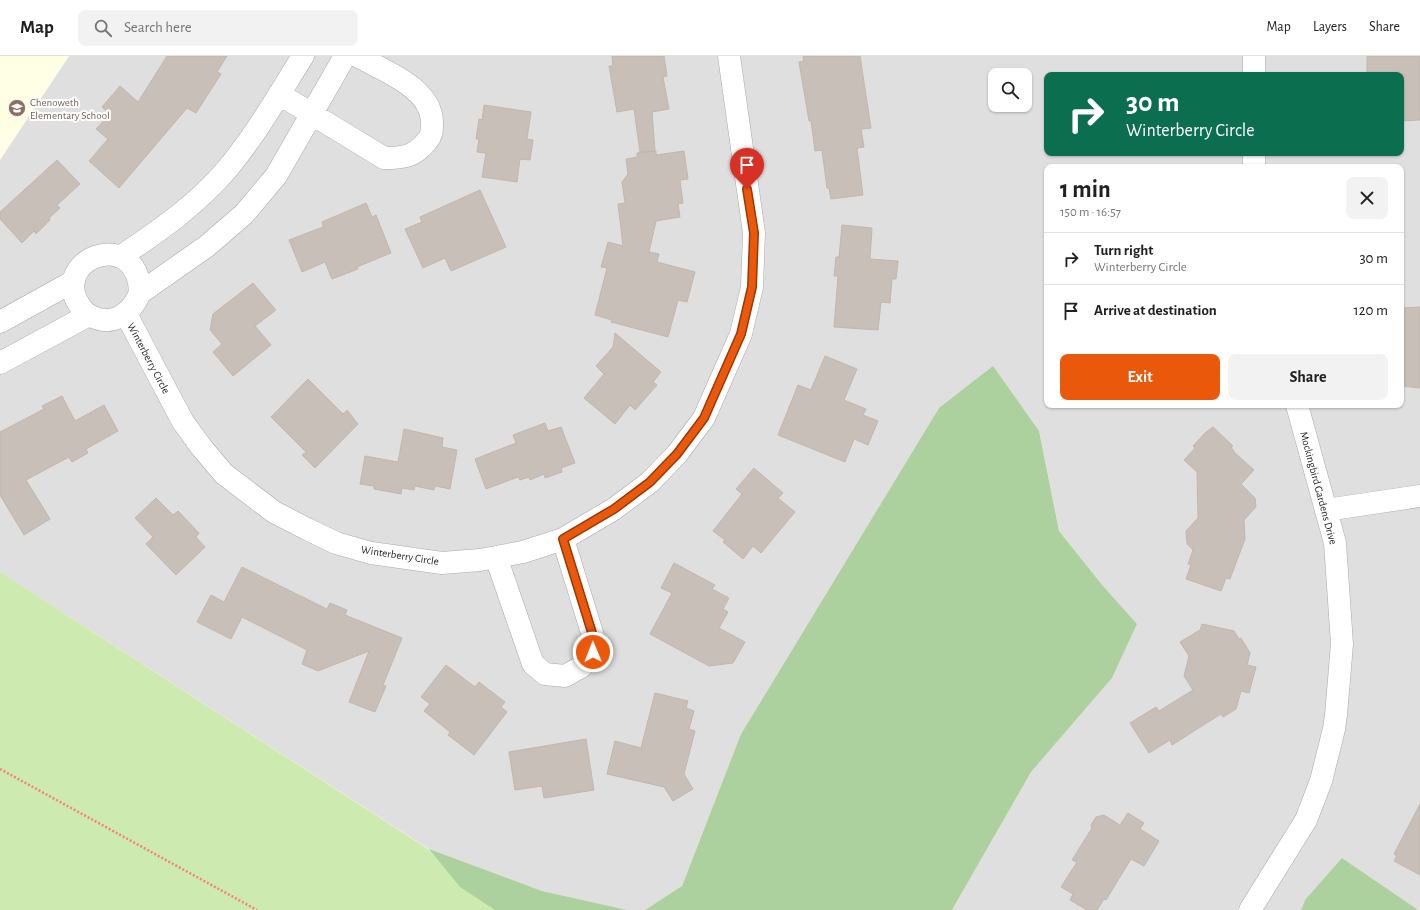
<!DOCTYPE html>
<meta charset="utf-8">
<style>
:root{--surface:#fff;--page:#f2f2f2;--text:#202124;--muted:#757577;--line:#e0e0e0;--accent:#ea580c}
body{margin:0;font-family:"Alegreya Sans",sans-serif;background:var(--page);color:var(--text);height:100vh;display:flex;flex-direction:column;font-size:15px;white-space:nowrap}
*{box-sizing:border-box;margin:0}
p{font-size:13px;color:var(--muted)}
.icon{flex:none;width:22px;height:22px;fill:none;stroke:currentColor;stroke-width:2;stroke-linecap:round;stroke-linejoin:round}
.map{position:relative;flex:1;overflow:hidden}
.details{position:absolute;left:1044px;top:108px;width:360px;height:244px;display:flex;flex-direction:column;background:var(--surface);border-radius:8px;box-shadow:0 1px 3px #0004}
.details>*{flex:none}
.hud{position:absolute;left:1044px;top:16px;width:360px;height:84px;border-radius:8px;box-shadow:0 1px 3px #0004;background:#0b6e4f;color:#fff;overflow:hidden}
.tools{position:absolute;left:988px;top:12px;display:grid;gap:8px}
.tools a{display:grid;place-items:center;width:44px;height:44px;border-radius:8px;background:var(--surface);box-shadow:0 1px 3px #0004;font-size:20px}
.pin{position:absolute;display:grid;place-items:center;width:34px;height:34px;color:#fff;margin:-41px -17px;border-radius:50% 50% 50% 0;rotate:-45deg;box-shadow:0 0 4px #0007}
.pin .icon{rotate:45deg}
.me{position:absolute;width:44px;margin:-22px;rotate:359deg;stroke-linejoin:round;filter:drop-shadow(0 0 3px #0008)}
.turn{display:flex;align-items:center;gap:14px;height:84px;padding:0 16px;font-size:18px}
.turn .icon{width:52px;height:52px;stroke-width:2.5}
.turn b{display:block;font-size:28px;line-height:34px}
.round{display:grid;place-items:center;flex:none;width:42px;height:42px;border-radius:8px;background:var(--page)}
.headline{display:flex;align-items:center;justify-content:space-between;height:68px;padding:0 16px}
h1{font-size:24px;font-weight:700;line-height:30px}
.action{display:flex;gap:8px;margin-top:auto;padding:8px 16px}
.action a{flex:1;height:46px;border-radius:8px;background:var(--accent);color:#fff;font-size:16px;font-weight:700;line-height:46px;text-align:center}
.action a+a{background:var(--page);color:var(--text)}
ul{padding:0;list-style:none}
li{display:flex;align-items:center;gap:12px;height:52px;padding:0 16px;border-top:1px solid var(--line)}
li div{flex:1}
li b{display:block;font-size:15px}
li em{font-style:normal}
header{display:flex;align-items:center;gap:24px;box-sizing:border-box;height:56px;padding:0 20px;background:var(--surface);border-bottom:1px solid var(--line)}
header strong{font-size:19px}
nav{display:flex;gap:22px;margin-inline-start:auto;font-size:14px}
.search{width:280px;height:36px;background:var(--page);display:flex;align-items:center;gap:10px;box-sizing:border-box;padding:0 14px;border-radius:8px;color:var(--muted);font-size:15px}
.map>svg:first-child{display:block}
.residential{fill:#e0dfdf;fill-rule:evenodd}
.education{fill:#ffffe5}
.grass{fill:#cdebb0}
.forest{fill:#add19e}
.building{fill:#c7bfb8;stroke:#c4b6ab}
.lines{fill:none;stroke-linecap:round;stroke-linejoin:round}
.minor-casing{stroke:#a9a9a9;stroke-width:23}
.path{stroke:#fa8072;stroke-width:2.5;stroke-dasharray:2 2;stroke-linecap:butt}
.minor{stroke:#fff;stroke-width:22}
.route-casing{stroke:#983908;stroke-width:10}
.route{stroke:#ea580c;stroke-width:7}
.labels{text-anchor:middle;stroke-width:4;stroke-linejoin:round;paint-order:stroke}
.education-label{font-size:11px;fill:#785e54;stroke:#fff;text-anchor:start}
.street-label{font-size:11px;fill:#222;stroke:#fff}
</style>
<header>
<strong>Map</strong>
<div class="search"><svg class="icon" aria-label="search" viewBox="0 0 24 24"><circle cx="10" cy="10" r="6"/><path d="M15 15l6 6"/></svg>Search here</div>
<nav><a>Map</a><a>Layers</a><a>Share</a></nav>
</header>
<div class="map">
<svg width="1420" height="854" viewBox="0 0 1420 854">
<rect width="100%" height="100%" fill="#f2efe9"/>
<!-- residential -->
<path class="residential" d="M 69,0 L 1420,0 L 1420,854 L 1305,844 L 1301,854 L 952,854 L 1031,716 L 1112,622 L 1137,568 L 1103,530 L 1059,475 L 1039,375 L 939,352 L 741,678 L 682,830 L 645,854 L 627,854 L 542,835 L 429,793 L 0,516 L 0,104 ZM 995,19 L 1025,19 L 1025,49 L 995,49 ZM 1047,19 L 1401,19 L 1401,97 L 1047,97 ZM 1047,111 L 1401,111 L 1401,349 L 1047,349 Z"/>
<!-- education -->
<path class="education" d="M 0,0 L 69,0 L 0,104 Z"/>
<!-- grass -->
<path class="grass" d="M 0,516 L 522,854 L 0,854 Z"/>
<!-- forest -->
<path class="forest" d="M 993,310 L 1039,375 L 1059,475 L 1103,530 L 1137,568 L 1112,622 L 1031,716 L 952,854 L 645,854 L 682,830 L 741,678 L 939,352 Z
M 429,793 L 542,835 L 627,854 L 495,854 L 460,831 Z
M 1342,802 L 1418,854 L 1301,854 L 1305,844 Z"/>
<!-- building -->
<path class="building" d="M 167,0 L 227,0 L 217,16 L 221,18 L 196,57 L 187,52 L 119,132 L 89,105 L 108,83 L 96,73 L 110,58 L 102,51 L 120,30 L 138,46 Z
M 612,0 L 664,0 L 667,20 L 663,21 L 669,53 L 652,56 L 655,95 L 640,96 L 634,53 L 617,56 L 609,10 L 613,10 Z
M 803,0 L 860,0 L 871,72 L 861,73 L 864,91 L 857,92 L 863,139 L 831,143 L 829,132 L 827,132 L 822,94 L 815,95 L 811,65 L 809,65 L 799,6 L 804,5 Z
M 1367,0 L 1420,0 L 1420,64 L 1401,65 L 1401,19 L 1367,19 Z
M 484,49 L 531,56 L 527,83 L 533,84 L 530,104 L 520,103 L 517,126 L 482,121 L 486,97 L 477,96 L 479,83 L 476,83 L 479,63 L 482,64 Z
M 656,95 L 656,99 L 684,95 L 688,123 L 680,124 L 683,147 L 678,148 L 680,161 L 656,165 L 649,196 L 659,198 L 657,206 L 695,216 L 687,246 L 678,244 L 668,281 L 611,266 L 612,264 L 595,259 L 607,212 L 601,211 L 608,186 L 623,190 L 618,148 L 625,147 L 622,126 L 628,118 L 626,103 L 637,101 L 637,97 Z
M 57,104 L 80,128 L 57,149 L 60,152 L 49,162 L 50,164 L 36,178 L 34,175 L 22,187 L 0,163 L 0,156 Z
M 480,134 L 506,191 L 451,215 L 445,202 L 423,212 L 405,173 L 422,166 L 420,161 Z
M 366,147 L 372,161 L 376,159 L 391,197 L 357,211 L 358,213 L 332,223 L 325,206 L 302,216 L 289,184 L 323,171 L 322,166 Z
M 842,169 L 872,172 L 870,203 L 898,205 L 896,223 L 892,223 L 890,247 L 881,246 L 878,274 L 834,271 L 838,220 L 834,220 L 836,201 L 839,201 Z
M 253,227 L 276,254 L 255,270 L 271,289 L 233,320 L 213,296 L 222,288 L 210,274 L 213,258 Z
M 1420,251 L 1420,332 L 1401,330 L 1401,252 Z
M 615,277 L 661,316 L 653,326 L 657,329 L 635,354 L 630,349 L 615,368 L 584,342 L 604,318 L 596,310 L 613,291 Z
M 825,300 L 857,313 L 844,344 L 866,353 L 863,359 L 878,365 L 868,389 L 854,383 L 845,406 L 778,379 L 798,329 L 811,334 Z
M 308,323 L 343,358 L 347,354 L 358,368 L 315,412 L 302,399 L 306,396 L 271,361 Z
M 62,340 L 75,365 L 104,349 L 118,375 L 86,393 L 88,397 L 72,406 L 69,401 L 26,424 L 50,463 L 24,479 L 0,439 L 0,376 L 44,353 L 42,350 Z
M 545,367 L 548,375 L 561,371 L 575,407 L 561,412 L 562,416 L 545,422 L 544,418 L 530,424 L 529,421 L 520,424 L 518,421 L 486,433 L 475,403 L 516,387 L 513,379 Z
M 1213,371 L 1233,390 L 1231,391 L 1235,397 L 1254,414 L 1241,428 L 1255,442 L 1256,451 L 1244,464 L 1245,483 L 1230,523 L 1226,522 L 1221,535 L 1186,523 L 1191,509 L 1188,508 L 1193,494 L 1187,488 L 1186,475 L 1198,462 L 1197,416 L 1184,404 L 1195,392 L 1193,390 L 1206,376 Z
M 404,373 L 443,382 L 442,391 L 457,394 L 450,433 L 435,430 L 434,434 L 415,430 L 414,434 L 402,432 L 401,438 L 374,433 L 374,430 L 360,428 L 365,400 L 398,406 Z
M 754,412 L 783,437 L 778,442 L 795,456 L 761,497 L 753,490 L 743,503 L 723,486 L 725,484 L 713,475 L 742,438 L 736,433 Z
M 156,442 L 173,459 L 178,455 L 199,477 L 196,481 L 205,491 L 176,519 L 146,488 L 153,481 L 135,462 Z
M 674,507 L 715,529 L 712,533 L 729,542 L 723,553 L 728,556 L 719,572 L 745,586 L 733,607 L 709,610 L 650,578 L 672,537 L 661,532 Z
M 242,511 L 327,553 L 330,547 L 347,554 L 345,559 L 402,582 L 383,629 L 386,630 L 375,656 L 349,646 L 369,595 L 318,615 L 302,608 L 307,594 L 242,561 L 231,583 L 197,566 L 211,539 L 224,546 Z
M 1202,568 L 1234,575 L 1239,583 L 1241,582 L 1250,597 L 1247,609 L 1256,611 L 1249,637 L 1241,635 L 1236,653 L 1223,661 L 1221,658 L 1172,689 L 1170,684 L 1149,697 L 1130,667 L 1156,651 L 1159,655 L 1193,634 L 1184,620 L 1189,600 L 1180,586 L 1200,574 Z
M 446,609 L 475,631 L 479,626 L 505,646 L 501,651 L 507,656 L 474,699 L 448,679 L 450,676 L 424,655 L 430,648 L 421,641 Z
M 655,637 L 688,645 L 686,652 L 694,655 L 689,673 L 695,675 L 684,718 L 693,733 L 673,745 L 664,731 L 607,718 L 615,685 L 641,692 Z
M 586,683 L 594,734 L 544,742 L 542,730 L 515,734 L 509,696 Z
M 1420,748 L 1420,819 L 1394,805 L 1397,800 L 1394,798 Z
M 1128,757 L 1144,767 L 1140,773 L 1159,785 L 1144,810 L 1131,803 L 1106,844 L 1104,843 L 1097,854 L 1087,854 L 1070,844 L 1073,838 L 1061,831 L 1077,806 L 1072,804 L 1092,772 L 1091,769 L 1096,761 L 1104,759 L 1120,769 Z"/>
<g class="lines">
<defs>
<path id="minor" d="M 1254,19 L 1254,0
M 279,38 L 384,102 C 404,102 414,101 427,85 C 432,79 432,75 432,68 C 433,32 384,15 357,0
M 1254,97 L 1254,111
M 120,201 C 159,175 198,148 228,112 C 257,77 279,38 303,0
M 140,237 C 139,173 57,199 76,243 C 79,249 83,256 89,259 C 112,272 131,258 140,237 L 207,190 L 244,158 L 276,120 L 345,0
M 126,258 L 183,366 L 202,392 L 224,418 L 274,456 L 307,473 L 336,487 L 371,497 L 442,507 L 480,504 L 523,496 L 563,483 L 614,453 L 650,426 L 677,398 L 704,362 L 741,278 L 752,231 L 754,177 L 729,0
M 0,266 L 74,225
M 0,307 L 89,259
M 1326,454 L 1420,440
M 496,501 L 533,608 L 545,618 L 565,620 L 581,611 L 593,597 L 593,580 L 563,483
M 1250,854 L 1306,764 L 1321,725 L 1334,673 L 1336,659 L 1342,588 L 1335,487 L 1297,349"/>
</defs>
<!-- minor casing -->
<use href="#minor" class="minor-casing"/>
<!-- path -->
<path class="path" d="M 0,713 L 257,854"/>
<!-- minor -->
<use href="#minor" class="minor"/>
</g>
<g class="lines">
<defs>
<path id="route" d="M 593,596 L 593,580 L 563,483 L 614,453 L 650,426 L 677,398 L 704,362 L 741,278 L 752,231 L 754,177 L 747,133"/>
</defs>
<!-- route casing -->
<use href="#route" class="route-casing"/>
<!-- route -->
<use href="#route" class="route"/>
</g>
<!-- icons -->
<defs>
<symbol id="school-disc" viewBox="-11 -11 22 22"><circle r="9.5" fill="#8d6e63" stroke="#fff"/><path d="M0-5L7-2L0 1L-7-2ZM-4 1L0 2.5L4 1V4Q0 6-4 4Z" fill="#fff"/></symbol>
</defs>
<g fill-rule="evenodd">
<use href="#school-disc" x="7" y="42" width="20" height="20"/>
</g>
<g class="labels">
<!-- education labels -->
<g class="education-label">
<text x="30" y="50">Chenoweth<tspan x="30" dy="13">Elementary School</tspan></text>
</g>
<!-- street labels -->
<g class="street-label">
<text transform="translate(149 302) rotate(62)" y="4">Winterberry Circle</text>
<text transform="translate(1319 432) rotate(75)" y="4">Mockingbird Gardens Drive</text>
<text transform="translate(400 499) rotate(9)" y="4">Winterberry Circle</text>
</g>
</g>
</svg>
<div class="tools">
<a><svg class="icon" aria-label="search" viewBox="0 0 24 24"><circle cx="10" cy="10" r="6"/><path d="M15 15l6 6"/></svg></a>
</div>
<div class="pin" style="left:747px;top:133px;background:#d93025"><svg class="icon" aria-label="arrive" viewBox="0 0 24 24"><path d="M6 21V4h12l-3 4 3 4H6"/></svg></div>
<svg class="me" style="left:593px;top:596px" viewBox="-20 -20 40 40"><circle r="17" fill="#ea580c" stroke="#fff" stroke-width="3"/><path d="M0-11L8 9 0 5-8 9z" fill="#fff"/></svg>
<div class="hud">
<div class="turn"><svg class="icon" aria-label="right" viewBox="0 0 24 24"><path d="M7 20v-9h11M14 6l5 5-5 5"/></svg><div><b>30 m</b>Winterberry Circle</div></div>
</div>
<section class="details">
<div class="headline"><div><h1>1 min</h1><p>150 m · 16:57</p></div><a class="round"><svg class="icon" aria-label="close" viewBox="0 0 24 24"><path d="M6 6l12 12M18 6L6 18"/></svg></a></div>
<ul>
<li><svg class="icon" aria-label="right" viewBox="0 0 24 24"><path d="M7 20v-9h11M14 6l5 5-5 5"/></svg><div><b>Turn right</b><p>Winterberry Circle</p></div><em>30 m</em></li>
<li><svg class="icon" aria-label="arrive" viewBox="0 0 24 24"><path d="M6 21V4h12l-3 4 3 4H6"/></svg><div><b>Arrive at destination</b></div><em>120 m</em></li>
</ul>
<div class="action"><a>Exit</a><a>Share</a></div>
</section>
</div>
